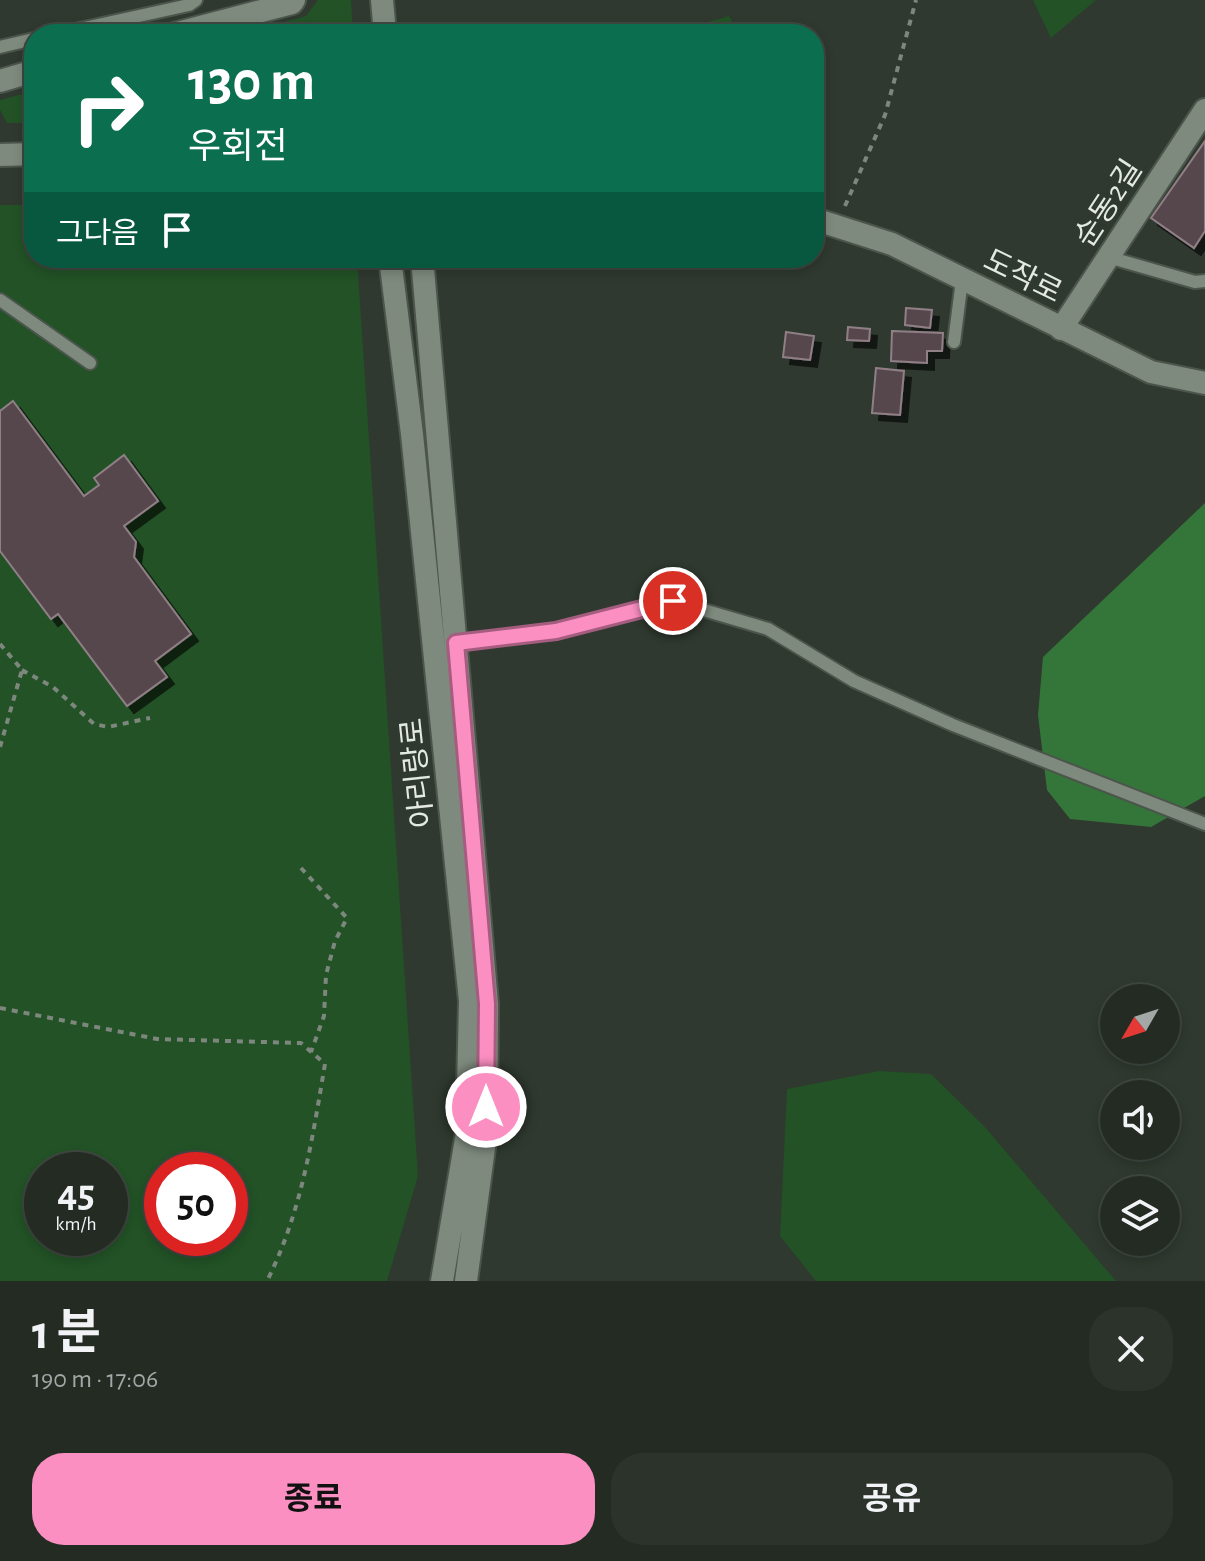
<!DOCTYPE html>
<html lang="ko">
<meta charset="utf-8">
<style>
:root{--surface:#232b23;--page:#2b332b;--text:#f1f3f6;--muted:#a3a7a6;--line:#404741;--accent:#fc8fc2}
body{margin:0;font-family:"Alegreya Sans","Noto Sans KR",sans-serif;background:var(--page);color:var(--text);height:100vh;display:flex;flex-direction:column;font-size:30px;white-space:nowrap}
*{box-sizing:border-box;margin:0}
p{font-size:26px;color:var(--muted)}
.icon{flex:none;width:44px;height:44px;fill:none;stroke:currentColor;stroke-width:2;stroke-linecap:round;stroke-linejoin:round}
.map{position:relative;height:1281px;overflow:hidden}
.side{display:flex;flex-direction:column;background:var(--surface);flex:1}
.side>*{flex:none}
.banner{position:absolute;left:24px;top:24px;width:800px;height:244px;border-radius:32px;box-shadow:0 4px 12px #0003,0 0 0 2px var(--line);background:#0b6e4f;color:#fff;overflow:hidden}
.needle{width:52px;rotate:231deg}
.buttons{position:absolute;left:1100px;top:984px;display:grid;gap:16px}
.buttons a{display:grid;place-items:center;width:80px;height:80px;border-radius:50%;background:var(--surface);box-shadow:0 4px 12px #0003,0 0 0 2px var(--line);font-size:40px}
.speed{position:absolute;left:24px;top:1152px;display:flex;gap:16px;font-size:40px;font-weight:700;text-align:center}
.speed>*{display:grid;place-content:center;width:104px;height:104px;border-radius:50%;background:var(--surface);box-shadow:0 4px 12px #0003,0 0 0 2px var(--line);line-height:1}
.speed small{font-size:20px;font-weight:400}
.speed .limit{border:12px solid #d22;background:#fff;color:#111}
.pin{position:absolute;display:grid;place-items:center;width:68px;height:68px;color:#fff;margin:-34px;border:4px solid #fff;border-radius:50%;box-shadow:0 2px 8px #0007}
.me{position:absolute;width:88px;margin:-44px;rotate:0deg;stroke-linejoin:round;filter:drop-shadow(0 0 6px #0008)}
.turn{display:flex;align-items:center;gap:28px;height:168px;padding:0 32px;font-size:36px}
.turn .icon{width:104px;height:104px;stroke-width:2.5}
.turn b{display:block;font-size:56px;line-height:68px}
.then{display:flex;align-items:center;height:76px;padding:0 32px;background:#0003;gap:16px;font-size:30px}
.round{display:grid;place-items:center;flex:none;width:84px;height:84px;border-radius:32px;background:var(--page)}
.head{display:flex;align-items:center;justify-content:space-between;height:136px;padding:0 32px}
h1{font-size:48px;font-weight:700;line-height:60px}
.button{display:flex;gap:16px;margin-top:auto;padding:16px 32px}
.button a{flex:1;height:92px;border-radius:32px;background:var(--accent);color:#111;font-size:32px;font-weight:700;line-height:92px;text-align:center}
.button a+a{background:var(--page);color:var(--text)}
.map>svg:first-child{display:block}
.green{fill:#225226;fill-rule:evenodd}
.forest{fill:#347539}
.building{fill:#57474e;stroke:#907f86;stroke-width:2;filter:url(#shadow)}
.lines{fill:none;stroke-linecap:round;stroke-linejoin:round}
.service-casing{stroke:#4c554c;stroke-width:16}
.minor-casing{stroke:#4c554c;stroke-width:26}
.tertiary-casing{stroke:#4c554c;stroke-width:26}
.secondary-casing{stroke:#4c554c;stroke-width:26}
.path{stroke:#7e877e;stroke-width:4;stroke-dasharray:6 6;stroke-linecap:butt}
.service{stroke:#7e8a7e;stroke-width:12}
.minor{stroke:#7e8a7e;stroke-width:22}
.tertiary{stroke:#7e8a7e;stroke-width:22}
.secondary{stroke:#7e8a7e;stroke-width:22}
.route-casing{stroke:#a45d7e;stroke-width:20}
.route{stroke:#fc8fc2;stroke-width:14}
.labels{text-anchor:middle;stroke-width:8;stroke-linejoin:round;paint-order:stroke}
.street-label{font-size:30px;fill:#e4eae3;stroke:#2f392f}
</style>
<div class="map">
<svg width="1205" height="1281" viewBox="0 0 1205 1281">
<defs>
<filter id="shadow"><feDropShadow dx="7" dy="7" stdDeviation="0" flood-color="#0009"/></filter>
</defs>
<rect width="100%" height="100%" fill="#2f392f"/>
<!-- green -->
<path class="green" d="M 318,0 L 351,0 L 353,34 L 240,34 L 306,16 Z
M 1033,0 L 1096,0 L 1051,38 Z
M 729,16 L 739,34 L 586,34 L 586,26 L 677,31 Z
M 34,91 L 34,123 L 7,123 L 0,110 L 0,100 Z
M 0,205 L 34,205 L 34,258 L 357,258 L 418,1176 L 387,1281 L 0,1281 ZM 42,1170 L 110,1170 L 110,1238 L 42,1238 ZM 162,1170 L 230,1170 L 230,1238 L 162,1238 Z
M 879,1071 L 931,1074 L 984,1126 L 1116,1281 L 816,1281 L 780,1236 L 787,1089 Z"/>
<!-- forest -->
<path class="forest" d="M 1205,503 L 1205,796 L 1151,827 L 1070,819 L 1047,790 L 1038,715 L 1043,657 Z"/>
<!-- building -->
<path class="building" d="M 1205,141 L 1205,231 L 1194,248 L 1151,218 Z
M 906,308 L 932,310 L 930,328 L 905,325 Z
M 848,327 L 870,329 L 869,341 L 847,340 Z
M 892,331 L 943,333 L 942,351 L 927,351 L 927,363 L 891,361 Z
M 786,332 L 814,336 L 810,360 L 783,357 Z
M 876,368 L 904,371 L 900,415 L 872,413 Z
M 13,401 L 84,496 L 99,485 L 94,478 L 124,455 L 158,501 L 124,526 L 136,542 L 134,557 L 191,634 L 155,661 L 167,677 L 127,706 L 58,614 L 51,619 L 0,551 L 0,411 Z"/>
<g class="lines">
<defs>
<path id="service" d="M 57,34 L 189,5 L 196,0
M 0,47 L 34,39
M 1108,257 L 1195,282 L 1205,281
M 0,300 L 90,363
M 954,342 L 962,280
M 456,643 L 556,631 L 673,601 L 768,629 L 854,681 L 953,725 L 1205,824"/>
<path id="minor" d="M 1061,329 L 1205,110"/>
<path id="tertiary" d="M 0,155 L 34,154
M 814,219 L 892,244 L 1151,372 L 1205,383"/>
<path id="secondary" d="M 382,0 L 385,34
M 174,34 L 292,3 L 294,0
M 0,81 L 34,71
M 390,258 L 412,434 L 470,1001 L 467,1133 L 442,1281
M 422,258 L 487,1004 L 486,1133 L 466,1281"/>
</defs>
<!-- service casing -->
<use href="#service" class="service-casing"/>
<!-- minor casing -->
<use href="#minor" class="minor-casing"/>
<!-- tertiary casing -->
<use href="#tertiary" class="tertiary-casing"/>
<!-- secondary casing -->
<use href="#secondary" class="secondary-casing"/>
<!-- path -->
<path class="path" d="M 845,206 L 885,115 L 916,0
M 0,644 L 22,670 L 0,747
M 22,670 L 53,687 L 94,724 L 108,727 L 150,718
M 301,868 L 347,918 L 335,941 L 326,975 L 324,1016 L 311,1052
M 0,1008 L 157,1039 L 301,1043 L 325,1064 C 312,1140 302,1211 267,1281"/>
<!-- service -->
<use href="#service" class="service"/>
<!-- minor -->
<use href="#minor" class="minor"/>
<!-- tertiary -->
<use href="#tertiary" class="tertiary"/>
<!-- secondary -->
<use href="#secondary" class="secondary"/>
</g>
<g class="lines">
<defs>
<path id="route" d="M 486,1107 L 487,1004 L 456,643 L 556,631 L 673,601"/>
</defs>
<!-- route casing -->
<use href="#route" class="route-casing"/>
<!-- route -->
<use href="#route" class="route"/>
</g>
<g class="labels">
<!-- street labels -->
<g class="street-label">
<text transform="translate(1108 203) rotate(-57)" y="10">순동2길</text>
<text transform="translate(1023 276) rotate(26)" y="10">도작로</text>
<text transform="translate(417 773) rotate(-96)" y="10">아리랑로</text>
</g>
</g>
</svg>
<div class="buttons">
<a><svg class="needle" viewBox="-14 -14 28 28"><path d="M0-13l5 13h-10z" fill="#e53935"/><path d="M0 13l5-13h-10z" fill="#a3a7a6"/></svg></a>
<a><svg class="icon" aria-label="sound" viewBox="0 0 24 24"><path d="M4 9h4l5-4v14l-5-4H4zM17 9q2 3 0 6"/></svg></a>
<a><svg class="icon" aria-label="layers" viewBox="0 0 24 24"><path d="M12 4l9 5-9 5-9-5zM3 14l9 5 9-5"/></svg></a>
</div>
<div class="speed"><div>45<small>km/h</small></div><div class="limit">50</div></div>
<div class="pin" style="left:673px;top:601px;background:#d93025"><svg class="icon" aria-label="arrive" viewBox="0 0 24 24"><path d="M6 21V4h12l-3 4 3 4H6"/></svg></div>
<svg class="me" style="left:486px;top:1107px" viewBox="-20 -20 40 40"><circle r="17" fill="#fc8fc2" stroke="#fff" stroke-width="3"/><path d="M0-11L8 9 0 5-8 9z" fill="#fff"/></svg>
<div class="banner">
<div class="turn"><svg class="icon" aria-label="right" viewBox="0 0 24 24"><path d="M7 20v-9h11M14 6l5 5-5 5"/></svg><div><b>130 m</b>우회전</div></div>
<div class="then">그다음<svg class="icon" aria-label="arrive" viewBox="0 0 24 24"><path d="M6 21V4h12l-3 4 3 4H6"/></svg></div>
</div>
</div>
<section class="side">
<div class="head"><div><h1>1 분</h1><p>190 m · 17:06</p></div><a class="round"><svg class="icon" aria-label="close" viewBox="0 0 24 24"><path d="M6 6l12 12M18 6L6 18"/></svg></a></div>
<div class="button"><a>종료</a><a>공유</a></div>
</section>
